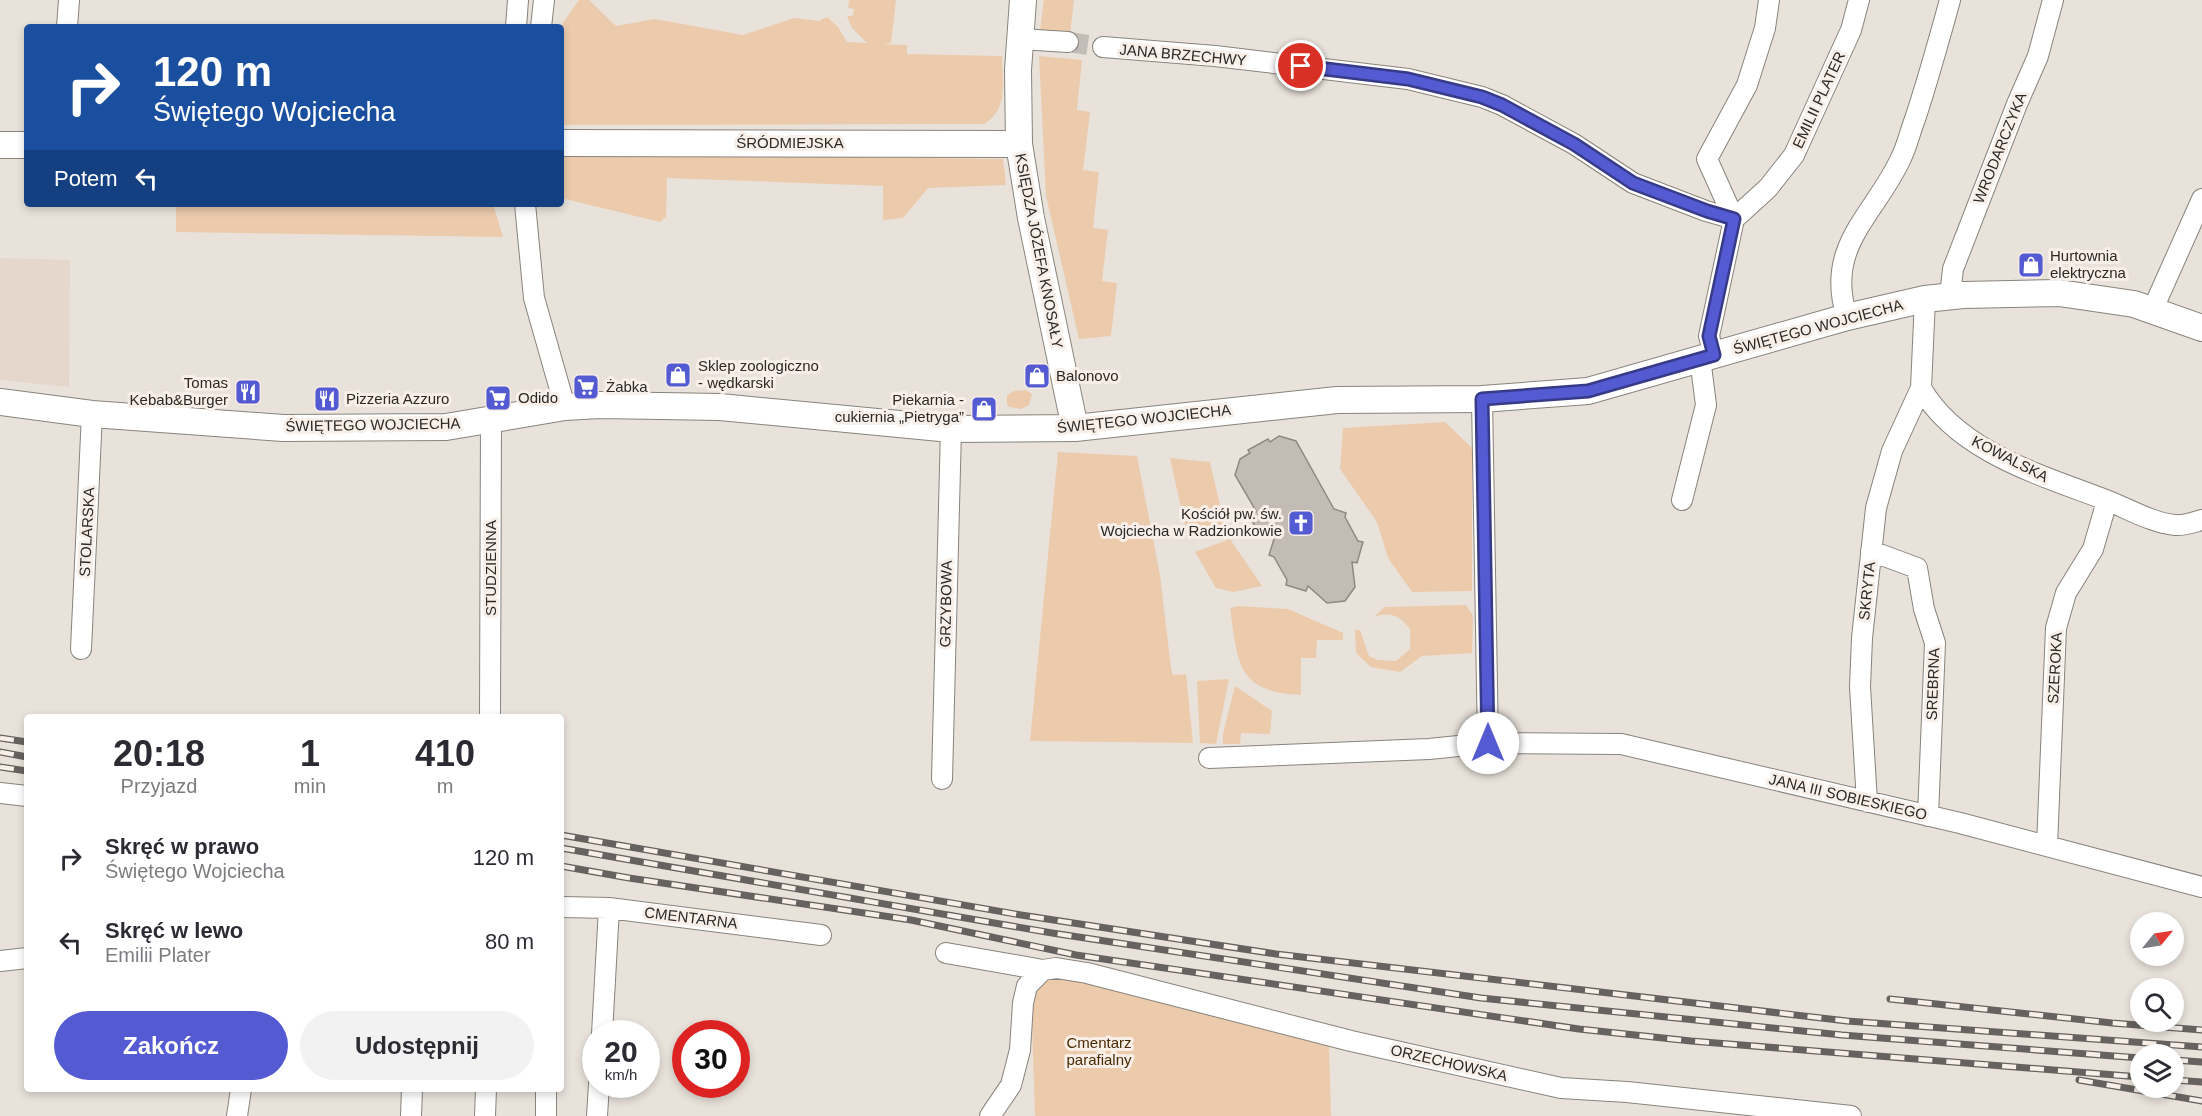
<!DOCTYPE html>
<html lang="pl">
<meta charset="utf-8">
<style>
:root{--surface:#fff;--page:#f2f2f3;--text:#2b2b33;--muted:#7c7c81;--accent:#545ad1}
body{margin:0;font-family:Helvetica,sans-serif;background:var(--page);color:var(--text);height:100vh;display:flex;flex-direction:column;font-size:22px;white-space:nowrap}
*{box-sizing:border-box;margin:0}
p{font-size:20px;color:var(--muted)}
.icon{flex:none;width:33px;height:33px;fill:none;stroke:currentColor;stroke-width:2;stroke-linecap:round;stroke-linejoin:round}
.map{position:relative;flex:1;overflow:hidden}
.details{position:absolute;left:24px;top:714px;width:540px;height:378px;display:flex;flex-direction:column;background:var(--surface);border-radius:6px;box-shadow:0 3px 9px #0003}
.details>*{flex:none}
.top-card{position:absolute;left:24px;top:24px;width:540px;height:183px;border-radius:6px;box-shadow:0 3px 9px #0003;background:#1a4fa0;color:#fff;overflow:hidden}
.needle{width:39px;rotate:60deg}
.buttons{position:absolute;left:2130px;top:912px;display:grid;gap:12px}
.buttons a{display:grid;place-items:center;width:54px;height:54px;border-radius:50%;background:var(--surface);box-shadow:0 3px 9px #0003;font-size:30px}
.speed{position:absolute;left:582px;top:1020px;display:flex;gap:12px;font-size:30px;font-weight:700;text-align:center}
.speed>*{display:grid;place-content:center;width:78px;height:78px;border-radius:50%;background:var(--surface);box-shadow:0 3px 9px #0003;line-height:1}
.speed small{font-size:15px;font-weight:400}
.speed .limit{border:9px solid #d22;background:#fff;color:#111}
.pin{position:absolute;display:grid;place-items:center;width:51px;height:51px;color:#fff;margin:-26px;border:3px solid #fff;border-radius:50%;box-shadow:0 2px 6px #0007}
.me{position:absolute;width:66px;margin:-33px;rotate:0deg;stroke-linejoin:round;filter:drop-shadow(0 0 4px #0008)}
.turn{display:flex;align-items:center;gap:21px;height:126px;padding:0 30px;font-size:27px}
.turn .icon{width:78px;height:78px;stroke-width:2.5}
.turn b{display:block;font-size:42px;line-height:51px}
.then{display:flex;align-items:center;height:57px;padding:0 30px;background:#0003;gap:12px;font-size:22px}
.eta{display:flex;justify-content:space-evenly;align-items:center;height:102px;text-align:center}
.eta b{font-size:36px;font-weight:800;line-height:42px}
.cta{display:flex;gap:12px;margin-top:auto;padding:12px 30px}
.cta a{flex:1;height:69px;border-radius:36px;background:var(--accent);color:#fff;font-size:24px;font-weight:800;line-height:69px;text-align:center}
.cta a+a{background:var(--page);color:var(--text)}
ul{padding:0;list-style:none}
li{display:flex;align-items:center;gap:18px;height:84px;padding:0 30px}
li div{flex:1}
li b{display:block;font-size:22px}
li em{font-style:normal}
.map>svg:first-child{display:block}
.built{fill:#e5d7cb}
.green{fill:#ebcbac}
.building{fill:#c3bcb5;stroke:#8f8982;stroke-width:1.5}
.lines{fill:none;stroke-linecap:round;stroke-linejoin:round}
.minor-tunnel{stroke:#c3bdb7;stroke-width:20;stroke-dasharray:20 10;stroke-linecap:butt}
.minor-casing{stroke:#89837c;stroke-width:22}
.tertiary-casing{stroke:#89837c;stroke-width:28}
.minor{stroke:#fff;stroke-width:20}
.tertiary{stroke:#fff;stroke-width:26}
.rail-casing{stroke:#66625f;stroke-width:7}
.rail{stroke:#f7efe8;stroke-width:4.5;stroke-dasharray:14;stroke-linecap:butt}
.route-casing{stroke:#373a88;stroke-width:15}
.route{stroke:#545ad1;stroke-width:10}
.labels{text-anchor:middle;stroke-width:6;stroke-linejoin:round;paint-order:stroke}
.street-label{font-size:15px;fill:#2c2927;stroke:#f7efe8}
.poi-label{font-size:15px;fill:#2c2927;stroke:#f7efe8;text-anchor:start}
.park-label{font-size:15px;fill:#4a2a02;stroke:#f7efe8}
</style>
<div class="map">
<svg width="2202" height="1116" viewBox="0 0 2202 1116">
<rect width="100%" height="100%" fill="#e9e2db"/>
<!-- built -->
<path class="built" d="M 0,258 L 70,260 L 69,387 L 0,380 Z"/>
<!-- green -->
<path class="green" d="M 579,0 L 589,0 L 616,26 L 655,19 L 743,35 L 794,18 L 819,21 L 827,17 L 838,27 L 847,42 L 867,43 L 852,28 L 847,16 L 853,16 L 854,9 L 848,8 L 849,0 L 896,0 L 891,43 L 883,44 L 907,45 L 907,54 L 1002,56 C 1002,81 1009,110 984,124 L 561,125 L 560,27 Z
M 1044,0 L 1074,0 L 1070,35 L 1040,30 Z
M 1039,56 L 1082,60 L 1077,110 L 1090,112 L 1083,170 L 1099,172 L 1093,228 L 1108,230 L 1102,281 L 1117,283 L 1111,336 L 1079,339 L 1046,196 Z
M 561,153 L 1003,159 L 1006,185 L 928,188 L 903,218 L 883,220 L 883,186 L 667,178 L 666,217 L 660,222 L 561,198 Z
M 176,204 L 493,204 L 503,237 L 176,232 Z
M 1026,390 L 1032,394 L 1029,405 L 1021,409 L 1009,407 L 1007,404 L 1007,396 L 1014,391 Z
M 1445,422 L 1472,448 L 1472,591 L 1412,592 L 1388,558 L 1377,522 L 1340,469 L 1343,428 Z
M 1058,452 L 1137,456 L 1160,575 L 1171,668 L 1173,675 L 1186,674 L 1193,743 L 1030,741 Z
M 1170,458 L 1210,462 L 1225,527 L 1187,534 Z
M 1230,539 L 1262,586 L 1233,592 L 1216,588 L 1195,552 Z
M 1466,605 L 1473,616 L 1472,653 L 1422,656 L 1400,672 L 1371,667 L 1356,653 L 1355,630 L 1360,630 L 1369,656 L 1377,660 L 1396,661 L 1410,649 L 1410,629 C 1400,616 1391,611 1374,617 L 1384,607 Z
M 1238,606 L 1288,609 L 1343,633 L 1343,640 L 1317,640 L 1316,658 L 1301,658 L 1301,695 C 1236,692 1238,663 1230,608 Z
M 1229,679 L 1216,744 L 1200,743 L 1197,681 Z
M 1235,686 L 1272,711 L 1270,734 L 1241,733 L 1240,744 L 1223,744 L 1223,734 Z
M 1051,973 L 1329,1046 L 1331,1116 L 1035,1116 L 1031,995 Z"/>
<!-- building -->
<path class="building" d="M 1279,436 L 1296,441 L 1334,509 L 1346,513 L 1345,517 L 1358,541 L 1363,542 L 1357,563 L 1352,562 L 1355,587 L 1345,601 L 1327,603 L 1308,586 L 1306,591 L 1286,585 L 1287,580 L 1274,557 L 1269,555 L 1275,536 L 1258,532 L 1249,515 L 1256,511 L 1235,475 L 1240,459 L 1250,453 L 1248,450 L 1268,439 L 1270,442 Z"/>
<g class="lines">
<!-- minor-tunnel -->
<path class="minor-tunnel" d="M 1068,42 L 1103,47"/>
<defs>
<path id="minor" d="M 67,27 L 69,0
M 516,27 L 518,0
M 541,27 L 544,0
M 1020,39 L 1068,42
M 1103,47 L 1215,56 L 1408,79 L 1482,97 L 1502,105 L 1574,144 L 1633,183 L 1706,211 L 1734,219
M 525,204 L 534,298 L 565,407
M 1734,219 L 1707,159 L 1747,85 L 1765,28 L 1769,0
M 1950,296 L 1953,269 L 2017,104 L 2038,56 L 2053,0
M 1925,299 L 1921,388 C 1958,452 2041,475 2106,500 C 2127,508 2152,523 2175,525 C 2183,526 2194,522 2202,520
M 2152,311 L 2202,199
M 1847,317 C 1824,246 1875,215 1901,158 C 1907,146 1910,132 1915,119 C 1928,80 1939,40 1950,0
M 1714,355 L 1709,336 L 1734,219 L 1768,188 L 1794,155 L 1851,30 L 1859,0
M 1482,399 L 1488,743
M 1682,500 L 1706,405 L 1700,358
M 1871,551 L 1917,568 L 1924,609 L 1935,643 L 1928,816
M 81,649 L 92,414
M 490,717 L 491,419
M 1209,758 L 1429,749 L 1488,743 L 1621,744 L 1960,823 L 2202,887
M 942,779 L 951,429
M 0,793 L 27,796
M 1867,802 L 1860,687 L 1862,638 L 1876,508 L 1892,451 L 1921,388
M 2047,846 L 2056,628 L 2066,593 L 2093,549 L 2107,501
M 561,907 L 609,908 L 821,935
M 946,953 L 1043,970
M 0,961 L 27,958
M 602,1034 L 609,908
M 237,1116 L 241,1089
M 411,1116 L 412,1089
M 485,1116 L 486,1089
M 546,1116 L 546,1089
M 597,1116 L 599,1084
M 990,1116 L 1011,1085 L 1020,1050 L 1023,1003 L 1027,986 L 1043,970 L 1056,968 L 1087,973 L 1351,1041 L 1561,1088 L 1627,1092 L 1851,1116"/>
<path id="tertiary" d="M 1023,0 L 1018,70 L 1019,144 L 1031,218 L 1075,428
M 561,143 L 1019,144
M 0,145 L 27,145
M 0,402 L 92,414 L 283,428 L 446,427 L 565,407 L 600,405 L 720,407 L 951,429 L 1075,428 L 1337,400 L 1482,399 L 1588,391 L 1847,317 L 1925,299 L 1963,295 L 2059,293 L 2134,304 L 2202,328"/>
</defs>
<!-- minor casing -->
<use href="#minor" class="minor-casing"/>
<!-- tertiary casing -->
<use href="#tertiary" class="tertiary-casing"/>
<!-- minor -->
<use href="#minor" class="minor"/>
<!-- tertiary -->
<use href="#tertiary" class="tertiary"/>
<defs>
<path id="rail" d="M 0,738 L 27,742
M 0,752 L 27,757
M 0,767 L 27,771
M 561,835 L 1021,915 L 1276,954 L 1847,1021 L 2202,1047
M 561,848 L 1052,933 L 1481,998 L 1842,1035 L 2140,1058
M 561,866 L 629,878 L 911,920 L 1076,955 L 1579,1029 L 1691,1041 L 2140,1077
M 1890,999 L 2112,1023 L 2202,1030
M 2174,1060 L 2202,1062
M 2079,1080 L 2202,1101
M 2174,1080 L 2202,1082"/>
</defs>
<!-- rail casing -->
<use href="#rail" class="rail-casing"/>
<!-- rail -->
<use href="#rail" class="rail"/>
</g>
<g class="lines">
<defs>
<path id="route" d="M 1301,66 L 1408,79 L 1482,97 L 1502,105 L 1574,144 L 1633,183 L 1707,211 L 1734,219 L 1709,336 L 1714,355 L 1588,391 L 1482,399 L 1488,743"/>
</defs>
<!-- route casing -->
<use href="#route" class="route-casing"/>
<!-- route -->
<use href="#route" class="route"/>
</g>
<!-- icons -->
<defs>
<symbol id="shop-square" viewBox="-11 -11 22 22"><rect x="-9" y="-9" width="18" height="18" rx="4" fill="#545ad1" stroke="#f7efe8"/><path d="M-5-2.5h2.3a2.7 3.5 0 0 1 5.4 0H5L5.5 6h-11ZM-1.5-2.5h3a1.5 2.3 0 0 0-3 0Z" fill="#fff"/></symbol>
<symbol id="supermarket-square" viewBox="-11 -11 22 22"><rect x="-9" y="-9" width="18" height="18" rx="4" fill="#545ad1" stroke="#f7efe8"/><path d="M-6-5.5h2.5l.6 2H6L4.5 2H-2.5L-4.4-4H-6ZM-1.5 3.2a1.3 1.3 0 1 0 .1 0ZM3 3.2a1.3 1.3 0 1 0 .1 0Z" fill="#fff"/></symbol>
<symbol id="restaurant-square" viewBox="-11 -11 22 22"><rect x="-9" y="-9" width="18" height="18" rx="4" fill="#545ad1" stroke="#f7efe8"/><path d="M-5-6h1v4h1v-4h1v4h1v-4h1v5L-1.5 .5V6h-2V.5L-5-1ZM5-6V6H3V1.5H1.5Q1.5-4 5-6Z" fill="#fff"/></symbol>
<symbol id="church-square" viewBox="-11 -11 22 22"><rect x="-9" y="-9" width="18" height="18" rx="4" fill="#545ad1" stroke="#f7efe8"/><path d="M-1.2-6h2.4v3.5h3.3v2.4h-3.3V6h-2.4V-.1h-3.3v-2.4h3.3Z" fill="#fff"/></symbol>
</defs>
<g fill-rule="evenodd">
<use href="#shop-square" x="2016" y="250" width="30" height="30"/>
<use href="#shop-square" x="663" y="360" width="30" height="30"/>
<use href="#shop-square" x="1022" y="361" width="30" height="30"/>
<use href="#supermarket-square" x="571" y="372" width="30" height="30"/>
<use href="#restaurant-square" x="233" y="377" width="30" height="30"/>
<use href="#supermarket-square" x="483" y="383" width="30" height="30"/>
<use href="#restaurant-square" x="312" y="384" width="30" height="30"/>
<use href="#shop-square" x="969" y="394" width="30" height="30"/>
<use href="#church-square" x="1286" y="508" width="30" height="30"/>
</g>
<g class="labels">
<!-- street labels -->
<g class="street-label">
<text transform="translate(1183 55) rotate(5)" y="5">JANA BRZECHWY</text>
<text transform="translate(1819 100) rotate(-65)" y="5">EMILII PLATER</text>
<text x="790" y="148">ŚRÓDMIEJSKA</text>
<text transform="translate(2000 148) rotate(-68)" y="5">WRODARCZYKA</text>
<text transform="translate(1039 251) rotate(79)" y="5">KSIĘDZA JÓZEFA KNOSAŁY</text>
<text transform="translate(1818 327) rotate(-15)" y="5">ŚWIĘTEGO WOJCIECHA</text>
<text transform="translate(1144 419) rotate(-6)" y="5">ŚWIĘTEGO WOJCIECHA</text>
<text transform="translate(373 425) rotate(-1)" y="5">ŚWIĘTEGO WOJCIECHA</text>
<text transform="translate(2010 459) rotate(27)" y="5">KOWALSKA</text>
<text transform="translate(87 532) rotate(-87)" y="5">STOLARSKA</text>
<text transform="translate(491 568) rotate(-90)" y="5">STUDZIENNA</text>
<text transform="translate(1867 591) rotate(-84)" y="5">SKRYTA</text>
<text transform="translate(946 604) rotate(-89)" y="5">GRZYBOWA</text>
<text transform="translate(2055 668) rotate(-87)" y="5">SZEROKA</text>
<text transform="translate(1933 684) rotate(-88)" y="5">SREBRNA</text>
<text transform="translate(1848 797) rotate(13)" y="5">JANA III SOBIESKIEGO</text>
<text transform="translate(691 918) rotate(7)" y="5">CMENTARNA</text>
<text transform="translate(1449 1063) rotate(13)" y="5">ORZECHOWSKA</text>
</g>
<!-- poi labels -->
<g class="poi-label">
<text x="2050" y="261">Hurtownia<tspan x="2050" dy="17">elektryczna</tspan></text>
<text x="698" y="371">Sklep zoologiczno<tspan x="698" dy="17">- wędkarski</tspan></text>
<text x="1056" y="381">Balonovo</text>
<text x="228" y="388" text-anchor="end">Tomas<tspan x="228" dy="17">Kebab&amp;Burger</tspan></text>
<text x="606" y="392">Żabka</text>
<text x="518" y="403">Odido</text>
<text x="346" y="404">Pizzeria Azzuro</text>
<text x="964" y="405" text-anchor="end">Piekarnia -<tspan x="964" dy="17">cukiernia „Pietryga”</tspan></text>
<text x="1282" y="519" text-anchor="end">Kościół pw. św.<tspan x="1282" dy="17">Wojciecha w Radzionkowie</tspan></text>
</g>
<!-- park labels -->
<g class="park-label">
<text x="1099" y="1048">Cmentarz<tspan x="1099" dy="17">parafialny</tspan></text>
</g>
</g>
</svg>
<div class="buttons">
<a><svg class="needle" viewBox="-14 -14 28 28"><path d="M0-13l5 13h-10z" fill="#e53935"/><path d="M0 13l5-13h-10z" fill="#7c7c81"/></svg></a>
<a><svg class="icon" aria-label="search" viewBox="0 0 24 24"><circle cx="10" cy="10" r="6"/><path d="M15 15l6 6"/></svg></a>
<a><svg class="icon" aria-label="layers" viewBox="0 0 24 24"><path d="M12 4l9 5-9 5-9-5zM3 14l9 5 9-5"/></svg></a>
</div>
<div class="speed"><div>20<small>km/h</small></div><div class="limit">30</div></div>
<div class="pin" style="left:1301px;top:66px;background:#d93025"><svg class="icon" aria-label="arrive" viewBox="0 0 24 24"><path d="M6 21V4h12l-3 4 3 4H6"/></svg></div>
<svg class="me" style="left:1488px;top:743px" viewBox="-20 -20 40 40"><circle r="19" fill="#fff"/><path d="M0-13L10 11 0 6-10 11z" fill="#545ad1"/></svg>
<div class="top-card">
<div class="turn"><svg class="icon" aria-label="right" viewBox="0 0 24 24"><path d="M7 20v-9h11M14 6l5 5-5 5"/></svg><div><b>120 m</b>Świętego Wojciecha</div></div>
<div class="then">Potem<svg class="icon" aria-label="left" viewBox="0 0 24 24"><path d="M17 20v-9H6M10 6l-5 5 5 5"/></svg></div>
</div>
<section class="details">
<div class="eta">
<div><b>20:18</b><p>Przyjazd</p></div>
<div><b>1</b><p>min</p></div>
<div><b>410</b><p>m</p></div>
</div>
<ul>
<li><svg class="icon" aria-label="right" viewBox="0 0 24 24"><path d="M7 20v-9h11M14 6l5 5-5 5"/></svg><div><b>Skręć w prawo</b><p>Świętego Wojciecha</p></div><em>120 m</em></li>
<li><svg class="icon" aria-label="left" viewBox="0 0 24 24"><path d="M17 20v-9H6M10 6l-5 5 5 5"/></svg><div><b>Skręć w lewo</b><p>Emilii Plater</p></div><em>80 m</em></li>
</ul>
<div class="cta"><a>Zakończ</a><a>Udostępnij</a></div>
</section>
</div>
